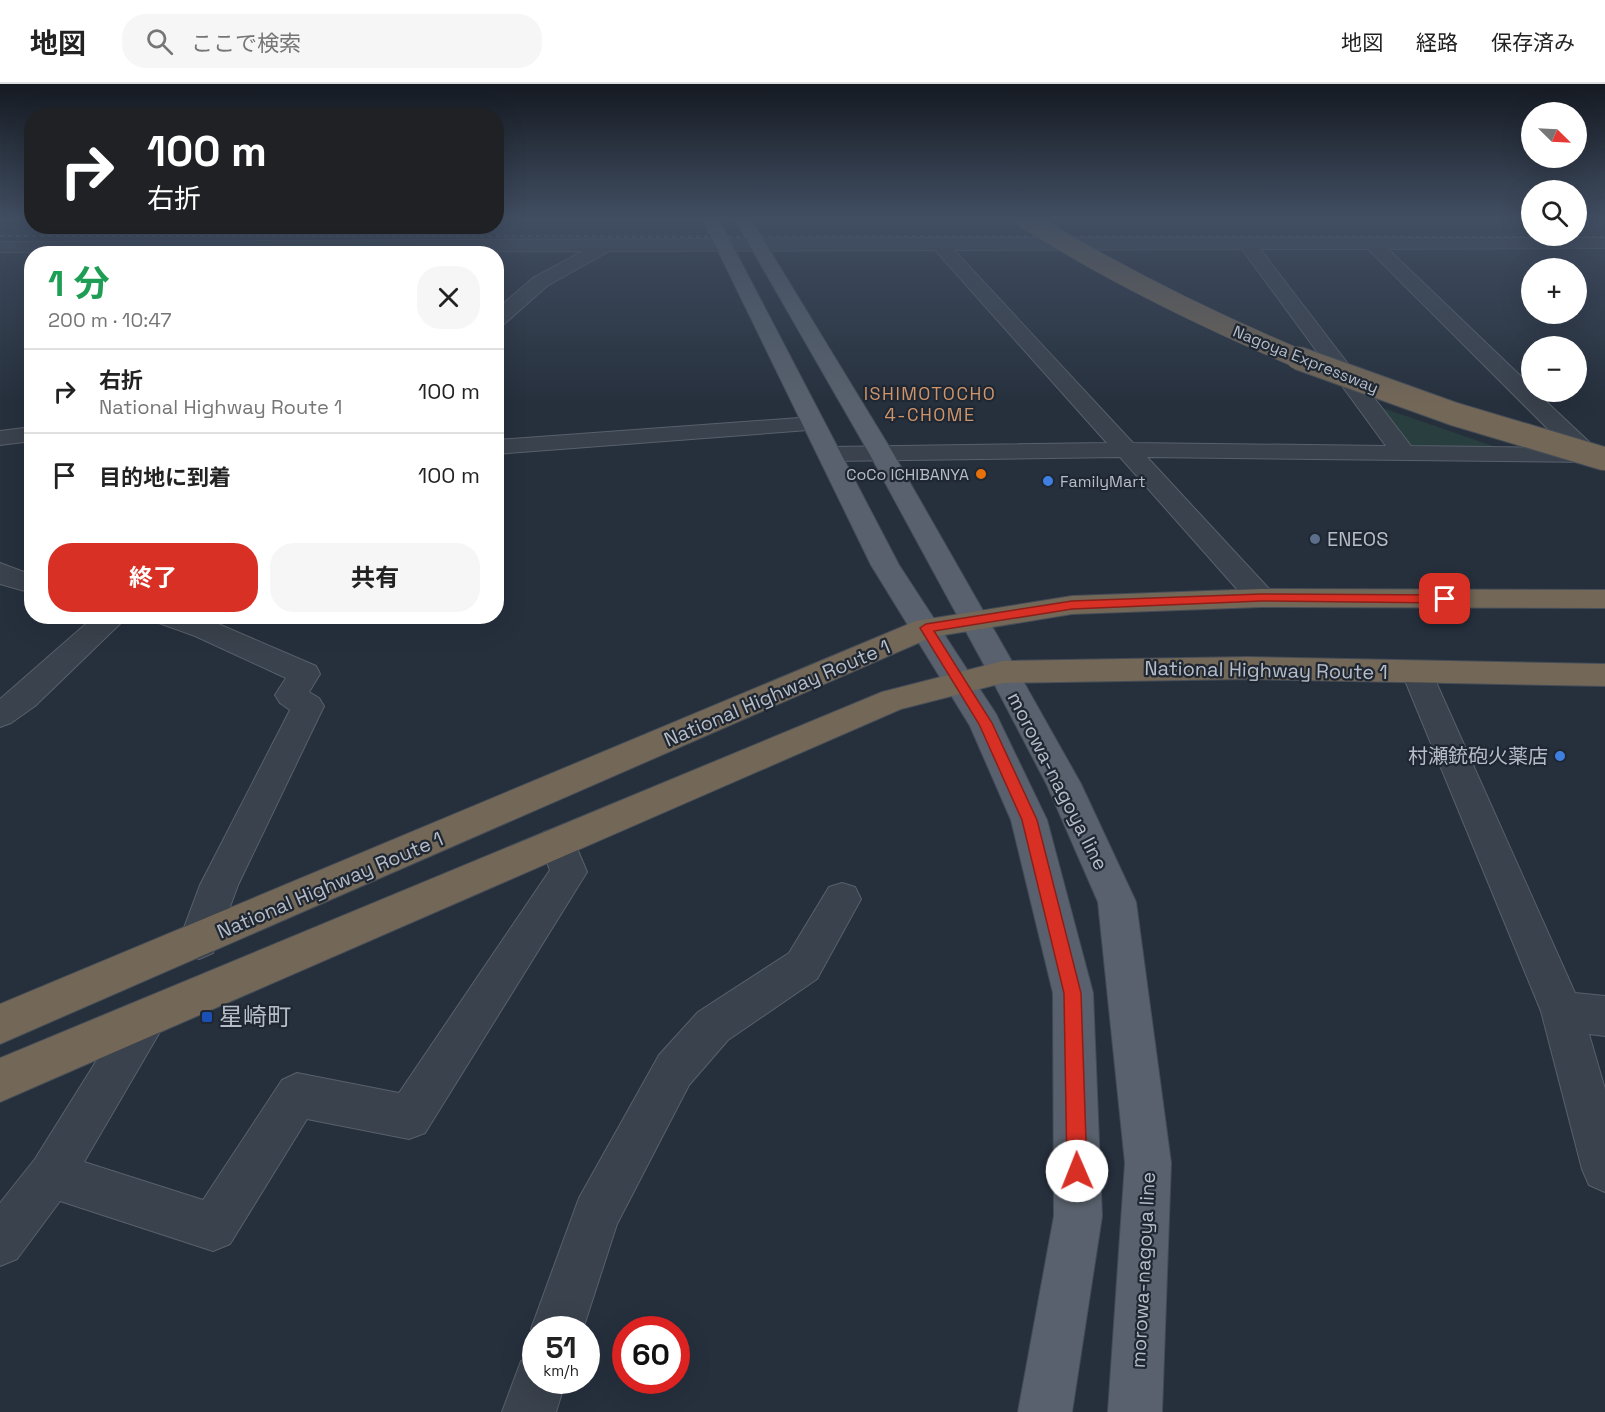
<!DOCTYPE html>
<html lang="ja">
<meta charset="utf-8">
<style>
:root{--surface:#fff;--page:#f6f6f6;--text:#222;--muted:#767676;--line:#e0e0e0;--accent:#d93025}
body{margin:0;font-family:"Space Grotesk","Noto Sans JP",sans-serif;background:var(--page);color:var(--text);height:100vh;display:flex;flex-direction:column;font-size:22px;white-space:nowrap}
*{box-sizing:border-box;margin:0}
p{font-size:20px;color:var(--muted)}
.icon{flex:none;width:33px;height:33px;fill:none;stroke:currentColor;stroke-width:2;stroke-linecap:round;stroke-linejoin:round}
.map{position:relative;flex:1;overflow:hidden}
.details{position:absolute;left:24px;top:162px;width:480px;height:378px;display:flex;flex-direction:column;background:var(--surface);border-radius:24px;box-shadow:0 6px 24px #0002}
.details>*{flex:none}
.guide{position:absolute;left:24px;top:24px;width:480px;height:126px;border-radius:24px;box-shadow:0 6px 24px #0002;background:#202124;color:#fff;overflow:hidden}
.needle{width:39px;rotate:114deg}
.tools{position:absolute;left:1521px;top:18px;display:grid;gap:12px}
.tools a{display:grid;place-items:center;width:66px;height:66px;border-radius:50%;background:var(--surface);box-shadow:0 6px 24px #0002;font-size:30px}
.speed{position:absolute;left:522px;top:1232px;display:flex;gap:12px;font-size:30px;font-weight:700;text-align:center}
.speed>*{display:grid;place-content:center;width:78px;height:78px;border-radius:50%;background:var(--surface);box-shadow:0 6px 24px #0002;line-height:1}
.speed small{font-size:15px;font-weight:400}
.speed .limit{border:9px solid #d22;background:#fff;color:#111}
.pin{position:absolute;display:grid;place-items:center;width:51px;height:51px;color:#fff;margin:-26px;border-radius:12px;box-shadow:0 3px 9px #0006}
.me{position:absolute;width:66px;margin:-33px;rotate:359deg;stroke-linejoin:round;filter:drop-shadow(0 0 4px #0008)}
.turn{display:flex;align-items:center;gap:21px;height:126px;padding:0 24px;font-size:27px}
.turn .icon{width:78px;height:78px;stroke-width:2.5}
.turn b{display:block;font-size:42px;line-height:51px}
.round{display:grid;place-items:center;flex:none;width:63px;height:63px;border-radius:24px;background:var(--page)}
.headline{display:flex;align-items:center;justify-content:space-between;height:102px;padding:0 24px}
h1{font-size:36px;font-weight:700;line-height:45px;color:#1e9e55}
.button{display:flex;gap:12px;margin-top:auto;padding:12px 24px}
.button a{flex:1;height:69px;border-radius:24px;background:var(--accent);color:#fff;font-size:24px;font-weight:700;line-height:69px;text-align:center}
.button a+a{background:var(--page);color:var(--text)}
ul{padding:0;list-style:none}
li{display:flex;align-items:center;gap:18px;height:84px;padding:0 24px;border-top:2px solid var(--line)}
li div{flex:1}
li b{display:block;font-size:22px}
li em{font-style:normal}
header{display:flex;align-items:center;gap:36px;box-sizing:border-box;height:84px;padding:0 30px;background:var(--surface);border-bottom:2px solid var(--line)}
header strong{font-size:28px}
nav{display:flex;gap:33px;margin-inline-start:auto;font-size:21px}
.search{width:420px;height:54px;background:var(--page);display:flex;align-items:center;gap:15px;box-sizing:border-box;padding:0 21px;border-radius:24px;color:var(--muted);font-size:22px}
.map>svg:first-child{display:block}
.green{fill:#293e3f}
.lines{fill:none;stroke-linecap:round;stroke-linejoin:round}
.minor-casing{stroke:#58606b;stroke-width:2}
.major-casing{stroke:#434b56;stroke-width:2}
.highway-casing{stroke:#454d58;stroke-width:2}
.minor{fill:#3a424d;fill-rule:evenodd}
.major{fill:#58616d;fill-rule:evenodd}
.highway{fill:#736757;fill-rule:evenodd}
.rail{stroke:#5c6674;stroke-width:2;stroke-dasharray:4 4;stroke-linecap:butt}
.highway-bridge-far1-casing{stroke:#454d58;stroke-width:20;stroke-linecap:butt}
.highway-bridge-casing{stroke:#454d58;stroke-width:25;stroke-linecap:butt}
.highway-bridge-far1{stroke:#736757;stroke-width:19}
.highway-bridge{stroke:#736757;stroke-width:23}
.route{fill:#d93025;stroke:#8d1f18;stroke-width:1.5}
.food-dot{fill:#e8710a;stroke:#1f2732;stroke-width:2}
.shop-dot{fill:#3f7fe0;stroke:#1f2732;stroke-width:2}
.service-dot{fill:#5c6f8a;stroke:#1f2732;stroke-width:2}
.transit-dot{fill:#1a4fb4;stroke:#1f2732;stroke-width:2}
.labels{text-anchor:middle;stroke-width:4.5;stroke-linejoin:round;paint-order:stroke}
.far-street-label{font-size:16px;fill:#b6bdc8;stroke:#1f2732}
.far-poi-label{font-size:16px;fill:#b6bdc8;stroke:#1f2732;text-anchor:end}
.far-neighbourhood-label{font-size:18px;letter-spacing:1.5px;fill:#ce946b;stroke:#1f2732}
.poi-label{font-size:20px;fill:#b6bdc8;stroke:#1f2732;text-anchor:start}
.street-label{font-size:20px;fill:#b6bdc8;stroke:#1f2732}
.near-poi-label{font-size:24px;fill:#b6bdc8;stroke:#1f2732;text-anchor:start}
</style>
<header>
<strong>地図</strong>
<div class="search"><svg class="icon" aria-label="search" viewBox="0 0 24 24"><circle cx="10" cy="10" r="6"/><path d="M15 15l6 6"/></svg>ここで検索</div>
<nav><a>地図</a><a>経路</a><a>保存済み</a></nav>
</header>
<div class="map">
<svg width="1605" height="1328" viewBox="0 0 1605 1328">
<rect width="100%" height="100%" fill="#26303d"/>
<!-- green -->
<path class="green" d="M 1371,320 L 1496,363 L 1406,364 Z"/>
<g class="lines">
<defs>
<path id="minor" d="M 938,154 L 1605,154 L 1605,164 L 1388,165 L 1532,303 L 1532,308 L 1536,308 L 1603,371 L 1599,376 L 1591,378 L 1147,373 L 1271,507 L 1275,514 L 1271,521 L 1261,523 L 1251,521 L 1120,373 L 831,377 L 823,375 L 819,370 L 823,365 L 831,363 L 1107,359 L 935,166 L 609,167 L 547,202 L 503,241 L 496,243 L 496,226 L 533,194 L 583,167 L 0,168 L 0,158 ZM 1242,165 L 1386,362 L 1133,359 L 954,166 ZM 1260,165 L 1368,165 L 1567,364 L 1411,362 Z
M 813,333 L 821,335 L 824,340 L 821,345 L 496,370 L 496,356 Z
M 32,343 L 32,357 L 0,361 L 0,347 Z
M 0,479 L 32,491 L 32,509 L 0,500 Z
M 95,532 L 128,532 L 35,622 L 11,639 L 0,643 L 0,615 Z
M 155,532 L 200,532 L 316,582 L 320,590 L 309,608 L 319,614 L 324,622 L 238,801 L 213,869 L 199,875 L 185,869 L 179,857 L 200,801 L 290,626 L 280,619 L 275,611 L 286,594 L 195,552 L 159,539 Z
M 1417,578 L 1428,581 L 1432,589 L 1575,909 L 1605,912 L 1605,952 L 1589,950 L 1605,1005 L 1605,1108 L 1589,1101 L 1582,1085 L 1541,927 L 1402,589 L 1406,581 Z
M 557,744 L 570,748 L 587,788 L 425,1049 L 409,1055 L 307,1035 L 230,1160 L 213,1167 L 60,1117 L 17,1175 L 0,1182 L 0,1119 L 35,1075 L 132,920 L 147,914 L 162,920 L 168,934 L 84,1078 L 203,1116 L 282,996 L 297,989 L 399,1009 L 550,786 L 539,759 L 544,748 Z
M 842,799 L 855,803 L 861,815 L 817,895 L 728,956 L 689,1001 L 617,1140 L 583,1245 L 536,1245 L 536,1255 L 531,1245 L 579,1114 L 659,971 L 698,928 L 789,869 L 829,803 Z
M 536,1272 L 536,1296 L 566,1296 L 556,1328 L 502,1328 L 521,1277 Z"/>
<path id="major" d="M 702,134 L 718,134 L 899,481 L 996,630 L 1047,736 L 1093,909 L 1102,1132 L 1072,1328 L 1018,1328 L 1054,1132 L 1053,909 L 1011,736 L 970,642 L 871,481 Z
M 734,134 L 750,134 L 893,369 L 1018,588 L 1081,700 L 1136,818 L 1171,1079 L 1162,1328 L 1108,1328 L 1125,1079 L 1098,818 L 1047,701 L 988,588 L 869,369 Z"/>
<path id="highway" d="M 1261,505 L 1605,506 L 1605,524 L 1261,523 L 1072,530 L 932,553 L 0,960 L 0,920 L 916,537 L 1072,512 Z
M 1247,573 L 1605,580 L 1605,602 L 1247,595 L 1003,599 L 901,625 L 0,1018 L 0,974 L 882,608 L 1003,577 Z"/>
</defs>
<!-- minor casing -->
<use href="#minor" class="minor-casing"/>
<!-- major casing -->
<use href="#major" class="major-casing"/>
<!-- highway casing -->
<use href="#highway" class="highway-casing"/>
<!-- minor -->
<use href="#minor" class="minor"/>
<!-- major -->
<use href="#major" class="major"/>
<!-- highway -->
<use href="#highway" class="highway"/>
<!-- rail -->
<path class="rail" d="M 0,137 L 32,136
M 496,137 L 1532,139
M 1576,140 L 1605,140
M 0,152 L 1605,153"/>
<defs>
<path id="highway-bridge-far1" d="M 1024,134 C 1113,190 1205,235 1302,276"/>
<path id="highway-bridge" d="M 1298,274 L 1454,330 L 1605,375"/>
</defs>
<!-- highway-bridge-far1 casing -->
<use href="#highway-bridge-far1" class="highway-bridge-far1-casing"/>
<!-- highway-bridge casing -->
<use href="#highway-bridge" class="highway-bridge-casing"/>
<!-- highway-bridge-far1 -->
<use href="#highway-bridge-far1" class="highway-bridge-far1"/>
<!-- highway-bridge -->
<use href="#highway-bridge" class="highway-bridge"/>
</g>
<!-- sky -->
<linearGradient id="sky" x2="0" y2="1"><stop stop-color="#151a22"/><stop offset="0.42" stop-color="#414e62"/><stop offset="1" stop-color="#414e62" stop-opacity="0"/></linearGradient>
<rect width="1605" height="320" fill="url(#sky)"/>
<!-- route -->
<path class="route" d="M 1261,510 L 1445,511 L 1451,515 L 1445,519 L 1261,517 L 1072,525 L 934,547 L 992,639 L 1037,736 L 1081,909 L 1087,1087 L 1084,1094 L 1077,1097 L 1070,1094 L 1067,1087 L 1064,909 L 1022,736 L 979,640 L 920,544 L 926,540 L 1072,517 Z"/>
<!-- markers -->
<circle class="food-dot" cx="981" cy="390" r="6"/>
<g class="shop-dot">
<circle cx="1048" cy="397" r="6"/>
<circle cx="1560" cy="672" r="6"/>
</g>
<circle class="service-dot" cx="1315" cy="455" r="6"/>
<rect class="transit-dot" x="201" y="927" width="12" height="12" rx="3"/>
<g class="labels">
<!-- far-street labels -->
<g class="far-street-label">
<text transform="translate(1306 275) rotate(22)" y="6">Nagoya Expressway</text>
</g>
<!-- far-poi labels -->
<g class="far-poi-label">
<text x="969" y="396">CoCo ICHIBANYA</text>
<text x="1060" y="403" text-anchor="start">FamilyMart</text>
</g>
<!-- far-neighbourhood labels -->
<g class="far-neighbourhood-label">
<text x="930" y="316">ISHIMOTOCHO<tspan x="930" dy="21">4-CHOME</tspan></text>
</g>
<!-- poi labels -->
<g class="poi-label">
<text x="1327" y="462">ENEOS</text>
<text x="1548" y="679" text-anchor="end">村瀬銃砲火薬店</text>
</g>
<!-- street labels -->
<g class="street-label">
<text transform="translate(1266 586) rotate(1)" y="7">National Highway Route 1</text>
<text transform="translate(777 609) rotate(-23)" y="7">National Highway Route 1</text>
<text transform="translate(1058 697) rotate(63)" y="7">morowa-nagoya line</text>
<text transform="translate(330 801) rotate(-23)" y="7">National Highway Route 1</text>
<text transform="translate(1143 1186) rotate(-87)" y="7">morowa-nagoya line</text>
</g>
<!-- near-poi labels -->
<g class="near-poi-label">
<text x="219" y="941">星崎町</text>
</g>
</g>
</svg>
<div class="tools">
<a><svg class="needle" viewBox="-14 -14 28 28"><path d="M0-13l5 13h-10z" fill="#e53935"/><path d="M0 13l5-13h-10z" fill="#767676"/></svg></a>
<a><svg class="icon" aria-label="search" viewBox="0 0 24 24"><circle cx="10" cy="10" r="6"/><path d="M15 15l6 6"/></svg></a>
<a>+</a>
<a>−</a>
</div>
<div class="speed"><div>51<small>km/h</small></div><div class="limit">60</div></div>
<div class="pin" style="left:1445px;top:515px;background:#d93025"><svg class="icon" aria-label="arrive" viewBox="0 0 24 24"><path d="M6 21V4h12l-3 4 3 4H6"/></svg></div>
<svg class="me" style="left:1077px;top:1087px" viewBox="-20 -20 40 40"><circle r="19" fill="#fff"/><path d="M0-13L10 11 0 6-10 11z" fill="#d93025"/></svg>
<div class="guide">
<div class="turn"><svg class="icon" aria-label="right" viewBox="0 0 24 24"><path d="M7 20v-9h11M14 6l5 5-5 5"/></svg><div><b>100 m</b>右折</div></div>
</div>
<section class="details">
<div class="headline"><div><h1>1 分</h1><p>200 m · 10:47</p></div><a class="round"><svg class="icon" aria-label="close" viewBox="0 0 24 24"><path d="M6 6l12 12M18 6L6 18"/></svg></a></div>
<ul>
<li><svg class="icon" aria-label="right" viewBox="0 0 24 24"><path d="M7 20v-9h11M14 6l5 5-5 5"/></svg><div><b>右折</b><p>National Highway Route 1</p></div><em>100 m</em></li>
<li><svg class="icon" aria-label="arrive" viewBox="0 0 24 24"><path d="M6 21V4h12l-3 4 3 4H6"/></svg><div><b>目的地に到着</b></div><em>100 m</em></li>
</ul>
<div class="button"><a>終了</a><a>共有</a></div>
</section>
</div>
